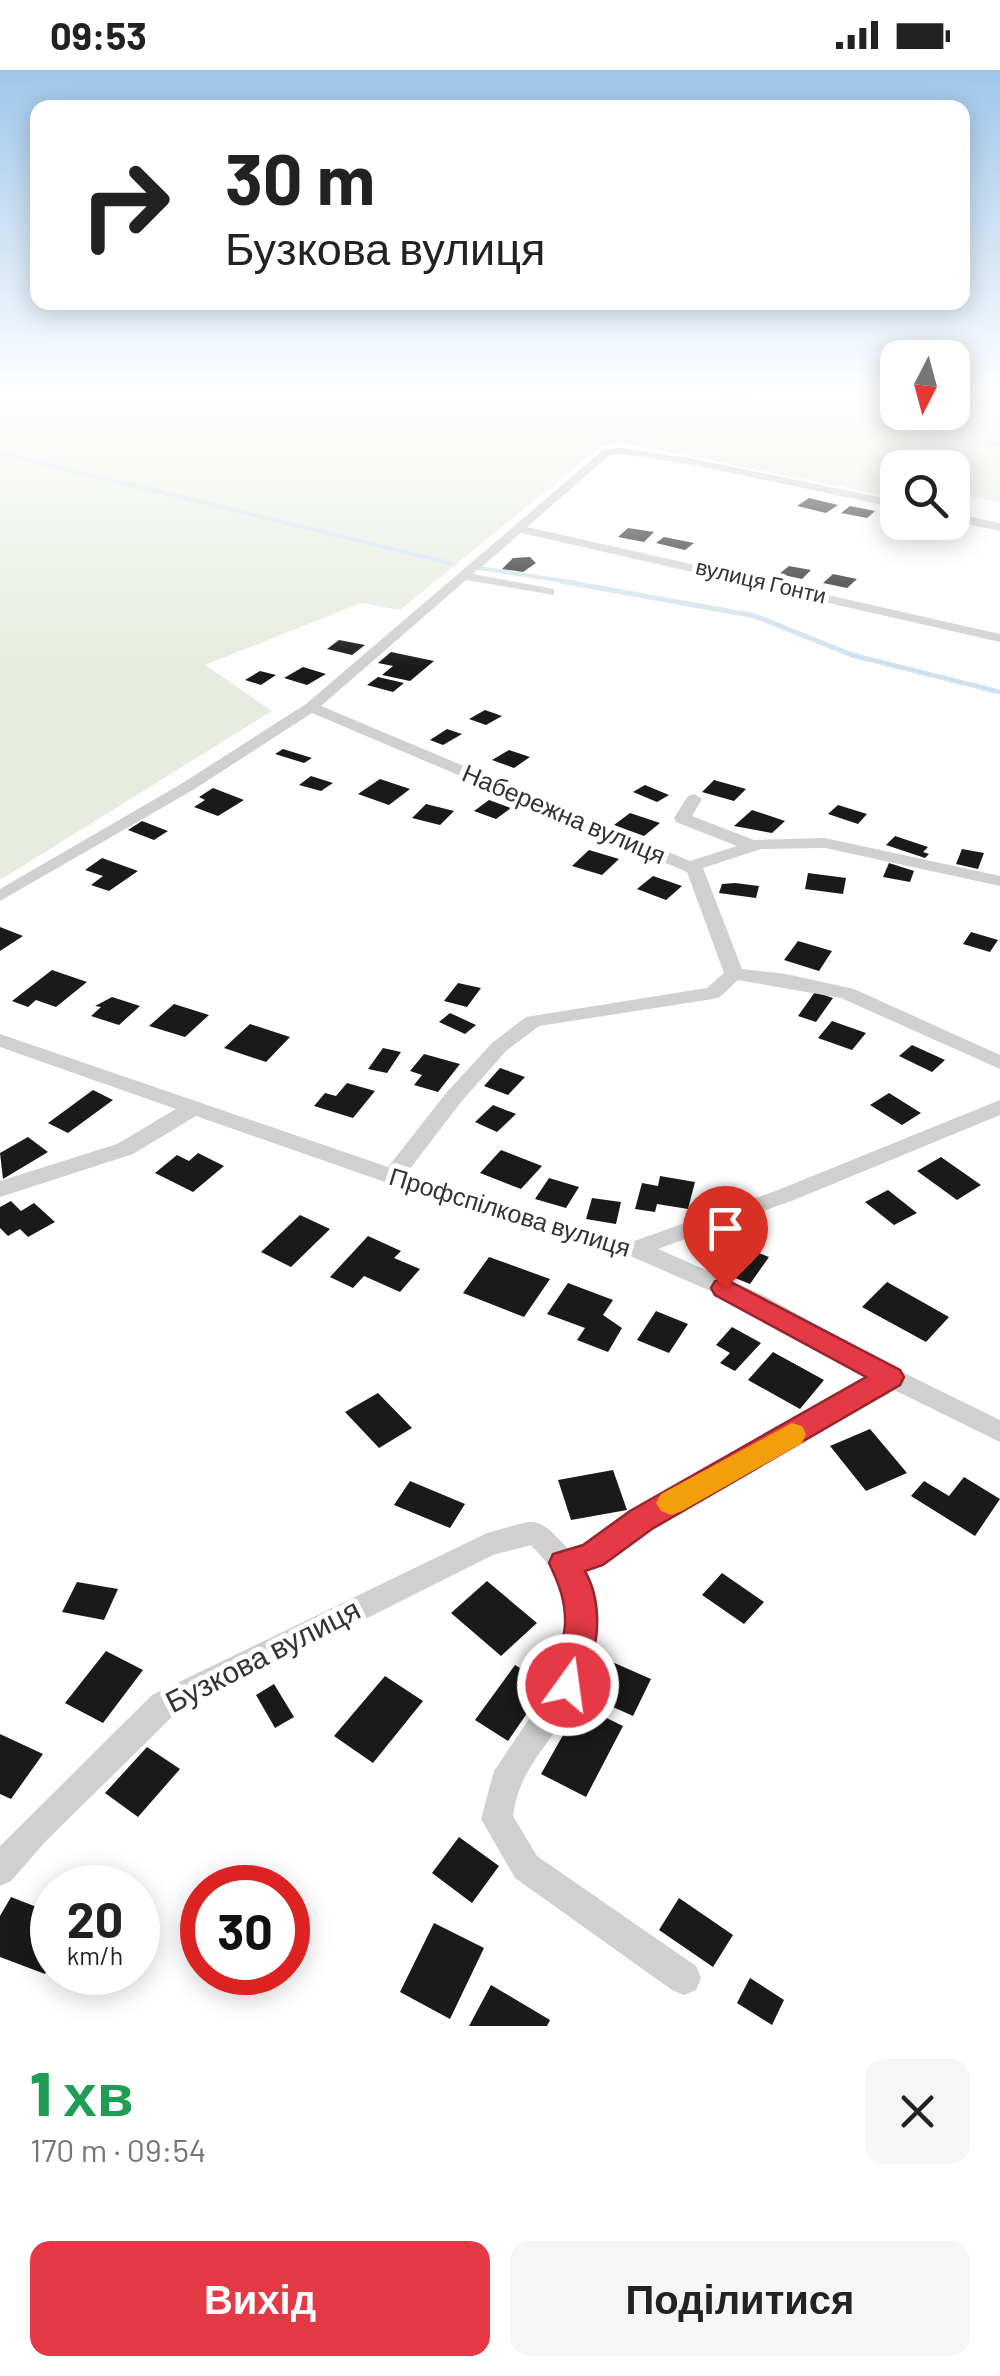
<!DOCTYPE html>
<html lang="uk">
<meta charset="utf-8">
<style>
:root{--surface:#fff;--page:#f6f6f6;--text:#222;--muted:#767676;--accent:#e63946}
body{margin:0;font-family:Barlow,sans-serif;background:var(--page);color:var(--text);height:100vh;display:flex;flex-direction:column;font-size:38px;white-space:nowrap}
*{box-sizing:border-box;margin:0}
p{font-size:32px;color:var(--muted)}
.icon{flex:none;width:55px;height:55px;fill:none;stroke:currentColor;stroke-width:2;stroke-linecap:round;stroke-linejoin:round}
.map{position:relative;height:1956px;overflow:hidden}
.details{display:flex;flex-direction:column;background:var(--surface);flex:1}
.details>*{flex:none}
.guide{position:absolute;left:30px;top:30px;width:940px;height:210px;border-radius:20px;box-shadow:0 5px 25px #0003;background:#fff;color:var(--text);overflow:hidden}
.needle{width:65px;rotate:186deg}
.controls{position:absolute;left:880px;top:270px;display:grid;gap:20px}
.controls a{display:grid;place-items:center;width:90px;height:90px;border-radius:20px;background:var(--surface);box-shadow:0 5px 25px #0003;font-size:50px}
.speed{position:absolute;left:30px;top:1795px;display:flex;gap:20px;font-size:50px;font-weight:700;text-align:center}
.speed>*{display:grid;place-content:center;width:130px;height:130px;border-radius:50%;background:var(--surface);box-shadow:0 5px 25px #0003;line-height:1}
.speed small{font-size:25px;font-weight:400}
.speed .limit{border:15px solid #d22;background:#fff;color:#111}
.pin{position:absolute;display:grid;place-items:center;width:85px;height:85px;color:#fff;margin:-102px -42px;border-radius:50% 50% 50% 0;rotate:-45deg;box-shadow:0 0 10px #0007}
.pin .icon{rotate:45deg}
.me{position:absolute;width:110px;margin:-55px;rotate:14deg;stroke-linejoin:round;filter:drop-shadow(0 0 8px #0008)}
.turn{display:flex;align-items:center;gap:35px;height:210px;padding:0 30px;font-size:45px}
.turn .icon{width:130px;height:130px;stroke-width:2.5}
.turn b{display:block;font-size:70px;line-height:85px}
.round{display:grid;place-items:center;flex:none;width:105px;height:105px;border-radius:20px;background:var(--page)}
.head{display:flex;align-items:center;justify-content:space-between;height:170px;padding:0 30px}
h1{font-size:60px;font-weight:800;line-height:75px;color:#1e9e55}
.action{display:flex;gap:20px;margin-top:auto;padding:20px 30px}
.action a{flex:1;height:115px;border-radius:20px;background:var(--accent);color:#fff;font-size:40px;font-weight:800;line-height:115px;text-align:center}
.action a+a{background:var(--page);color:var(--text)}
.status{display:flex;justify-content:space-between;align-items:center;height:70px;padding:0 50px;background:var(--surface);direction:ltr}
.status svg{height:28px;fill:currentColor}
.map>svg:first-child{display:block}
.green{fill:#e6ecdf}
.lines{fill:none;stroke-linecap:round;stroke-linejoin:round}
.stream-far1{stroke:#cfe2ee;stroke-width:4}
.stream{stroke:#cfe2ee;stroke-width:5}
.building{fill:#1a1a1a}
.street{fill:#d0d0d0;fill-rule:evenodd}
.route{fill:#e63946;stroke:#96252e;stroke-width:2.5}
.slow{fill:#f59e0b}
.labels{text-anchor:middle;stroke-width:10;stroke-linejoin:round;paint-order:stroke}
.far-street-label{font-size:22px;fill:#333;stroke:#fff}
.street-label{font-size:25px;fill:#333;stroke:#fff}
.near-street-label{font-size:30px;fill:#333;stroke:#fff}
</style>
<div class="status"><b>09:53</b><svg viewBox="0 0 49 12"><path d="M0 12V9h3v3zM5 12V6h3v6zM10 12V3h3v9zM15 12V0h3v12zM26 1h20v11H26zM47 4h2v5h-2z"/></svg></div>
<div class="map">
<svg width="1000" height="1956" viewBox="0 0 1000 1956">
<rect width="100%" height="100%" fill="#fff"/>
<!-- green -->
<path class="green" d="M 0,323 L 897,323 L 898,342 L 952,342 L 953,323 L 1000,323 L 1000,432 L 953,423 L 952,398 L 898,398 L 897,428 L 624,373 L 601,376 L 400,540 L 361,533 L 205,595 L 272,641 L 0,810 Z"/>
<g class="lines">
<!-- stream-far1 -->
<path class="stream-far1" d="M 705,323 L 1000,375
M 0,383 L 454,494
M 479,498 L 577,513"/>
<!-- stream -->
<path class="stream" d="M 561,511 L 755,546 L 852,585 L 1000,622"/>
</g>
<!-- building -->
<path class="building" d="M 809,428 L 838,435 L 826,443 L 797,436 Z
M 850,436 L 875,441 L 867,448 L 841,443 Z
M 628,458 L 654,462 L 644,472 L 618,467 Z
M 664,467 L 694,473 L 685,480 L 656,473 Z
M 530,487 L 536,493 L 523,502 L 502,499 L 513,488 Z
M 789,496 L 811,500 L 802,509 L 779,504 Z
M 833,504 L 857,509 L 847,518 L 823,513 Z
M 339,570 L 365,575 L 352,585 L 327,579 Z
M 391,582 L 434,591 L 410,611 L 382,605 L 393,596 L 378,593 Z
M 303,597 L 326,604 L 307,615 L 284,608 Z
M 260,601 L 276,605 L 261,615 L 245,610 Z
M 378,607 L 404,613 L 393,622 L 367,615 Z
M 485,640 L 502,646 L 486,655 L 469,649 Z
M 447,659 L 462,664 L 443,675 L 430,670 Z
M 283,679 L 312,688 L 304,693 L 275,684 Z
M 509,680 L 530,687 L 514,698 L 492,690 Z
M 311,706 L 333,713 L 321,721 L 299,715 Z
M 380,709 L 410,719 L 389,735 L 358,724 Z
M 714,710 L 746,719 L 734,731 L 702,722 Z
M 645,715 L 669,725 L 657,732 L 633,722 Z
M 213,718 L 244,730 L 218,746 L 194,737 L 205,730 L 199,727 Z
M 489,730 L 511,738 L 496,749 L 474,741 Z
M 426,734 L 454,741 L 440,755 L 412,748 Z
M 838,735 L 867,744 L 858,754 L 828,744 Z
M 752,740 L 785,751 L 772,763 L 734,756 Z
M 630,743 L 660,753 L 644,766 L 614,755 Z
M 142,751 L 168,761 L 154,770 L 128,760 Z
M 895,766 L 928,777 L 923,782 L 929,784 L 925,788 L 886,775 Z
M 962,779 L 984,783 L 978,799 L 956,794 Z
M 589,780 L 619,789 L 602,805 L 572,796 Z
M 102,788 L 138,801 L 109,821 L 91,815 L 103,806 L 85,800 Z
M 889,793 L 914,801 L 910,812 L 883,807 Z
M 808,803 L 846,808 L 843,824 L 805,819 Z
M 653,806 L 682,816 L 666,830 L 637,819 Z
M 735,813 L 759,816 L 756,828 L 719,823 L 722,814 Z
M 0,857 L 23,866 L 0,881 Z
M 971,862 L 998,870 L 990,882 L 963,874 Z
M 798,871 L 832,881 L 819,901 L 784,890 Z
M 52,900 L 87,912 L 56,937 L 36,930 L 28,937 L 12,931 Z
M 458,913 L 481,918 L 467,937 L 444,931 Z
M 815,922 L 833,928 L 816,952 L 798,946 Z
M 112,927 L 140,936 L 119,955 L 91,946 L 101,937 L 95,936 Z
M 174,934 L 209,945 L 185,967 L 149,956 Z
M 450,943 L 476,955 L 465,964 L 439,952 Z
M 832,951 L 866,963 L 852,980 L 818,968 Z
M 250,954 L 290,967 L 266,992 L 224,978 Z
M 912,975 L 945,990 L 932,1002 L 899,986 Z
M 383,978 L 401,982 L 387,1003 L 368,999 Z
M 424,984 L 460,994 L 438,1022 L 414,1015 L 422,1005 L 410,1001 Z
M 500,998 L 525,1007 L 508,1025 L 484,1016 Z
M 347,1013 L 375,1021 L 353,1048 L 314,1036 L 325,1023 L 336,1026 Z
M 93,1020 L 113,1030 L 68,1063 L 48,1053 Z
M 889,1023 L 921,1043 L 902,1055 L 870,1035 Z
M 493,1035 L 516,1044 L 497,1062 L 475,1052 Z
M 28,1067 L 48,1082 L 3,1109 L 0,1083 Z
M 501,1080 L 542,1096 L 521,1119 L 480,1103 Z
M 198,1083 L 224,1096 L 193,1122 L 155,1103 L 177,1085 L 189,1091 Z
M 941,1087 L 981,1115 L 957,1130 L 917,1101 Z
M 660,1106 L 695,1112 L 688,1139 L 657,1134 L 655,1142 L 635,1139 L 642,1113 L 658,1116 Z
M 549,1108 L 579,1117 L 566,1138 L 535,1129 Z
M 888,1120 L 917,1143 L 894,1155 L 865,1132 Z
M 592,1128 L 621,1132 L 616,1154 L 586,1149 Z
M 11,1131 L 21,1141 L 34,1133 L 55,1152 L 28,1167 L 20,1159 L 8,1166 L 0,1158 L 0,1137 Z
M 300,1145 L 330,1159 L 291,1197 L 261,1182 Z
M 368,1166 L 401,1181 L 394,1188 L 420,1199 L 400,1222 L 364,1206 L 353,1218 L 330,1207 Z
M 732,1172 L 769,1187 L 750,1214 L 713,1199 Z
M 489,1187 L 550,1209 L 524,1247 L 463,1223 Z
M 887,1212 L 949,1247 L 926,1272 L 862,1237 Z
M 568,1213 L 613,1230 L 603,1245 L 622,1258 L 608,1282 L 577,1270 L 585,1258 L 547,1244 Z
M 656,1241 L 688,1254 L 669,1283 L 637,1270 Z
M 732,1257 L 761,1273 L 735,1301 L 720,1293 L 730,1283 L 716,1275 Z
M 773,1282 L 824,1310 L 800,1339 L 748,1310 Z
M 378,1323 L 412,1358 L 379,1378 L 345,1342 Z
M 870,1359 L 907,1403 L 866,1421 L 830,1376 Z
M 613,1400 L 627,1440 L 571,1450 L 558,1410 Z
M 964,1407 L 1000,1429 L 975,1466 L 911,1426 L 924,1411 L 949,1426 Z
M 410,1411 L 465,1434 L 450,1458 L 394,1435 Z
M 722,1503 L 764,1532 L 744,1554 L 702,1525 Z
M 487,1511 L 537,1553 L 501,1586 L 451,1543 Z
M 77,1512 L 118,1519 L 104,1550 L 62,1542 Z
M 106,1581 L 143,1600 L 103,1653 L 65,1633 Z
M 603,1588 L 651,1609 L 633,1646 L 584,1624 Z
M 515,1595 L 547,1614 L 508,1671 L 475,1650 Z
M 385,1606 L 423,1631 L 373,1693 L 334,1666 Z
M 274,1614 L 294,1647 L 275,1658 L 256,1625 Z
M 580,1635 L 623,1656 L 586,1727 L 541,1704 Z
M 0,1664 L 43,1684 L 11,1729 L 0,1724 Z
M 147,1677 L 180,1699 L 138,1747 L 105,1723 Z
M 459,1767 L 499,1796 L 472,1833 L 432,1803 Z
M 11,1827 L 52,1843 L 52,1889 L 45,1904 L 0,1887 L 0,1846 Z
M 679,1828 L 733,1865 L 713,1897 L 659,1860 Z
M 434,1853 L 484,1878 L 450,1949 L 400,1922 Z
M 750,1908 L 784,1930 L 772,1955 L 737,1933 Z
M 491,1915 L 550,1950 L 547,1956 L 469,1956 Z"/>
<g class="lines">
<!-- street -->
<path class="street" d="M 621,378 L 694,389 L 898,431 L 898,438 L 694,395 L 621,384 L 610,385 L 527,457 L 1000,564 L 1000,572 L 521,463 L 473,504 L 554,519 L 554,525 L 466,510 L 321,636 L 690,791 L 737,776 L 676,752 L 674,748 L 688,726 L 694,724 L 702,729 L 692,746 L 754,770 L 825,768 L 1000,806 L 1000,816 L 825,778 L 761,779 L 703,798 L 742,899 L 786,904 L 854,919 L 1000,985 L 1000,999 L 841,928 L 738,910 L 720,927 L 713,929 L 539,956 L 506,981 L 461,1032 L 406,1104 L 485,1131 L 634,1171 L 778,1120 L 1000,1030 L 1000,1045 L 794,1130 L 658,1179 L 763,1225 L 898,1300 L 1000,1350 L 1000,1372 L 890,1318 L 651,1458 L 602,1494 L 581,1500 C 605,1550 593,1606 563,1650 C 540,1684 519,1704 513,1746 L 537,1786 L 696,1896 L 701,1908 L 696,1920 L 684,1925 L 672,1920 L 515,1808 L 481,1749 L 494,1701 L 552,1615 L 563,1582 L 566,1552 L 562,1522 L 554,1501 L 531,1475 L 493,1485 L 174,1645 L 46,1771 L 11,1811 L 0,1816 L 0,1776 L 152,1625 L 487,1463 C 536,1451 533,1440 569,1480 L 584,1476 L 631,1442 L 868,1307 L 747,1237 L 628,1185 L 471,1142 L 196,1046 L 133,1084 L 0,1127 L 0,1111 L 117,1074 L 176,1039 L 0,977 L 0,964 L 388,1097 L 447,1022 L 492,973 L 526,947 L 707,918 L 724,903 L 687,802 L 312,643 L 193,720 L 0,831 L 0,819 L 181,714 L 306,634 L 603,380 Z
M 952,443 L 1000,453 L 1000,461 L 952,451 Z"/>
</g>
<!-- sky -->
<linearGradient id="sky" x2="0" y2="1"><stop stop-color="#9ec6ea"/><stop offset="0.54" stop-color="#fff"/><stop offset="1" stop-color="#fff" stop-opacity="0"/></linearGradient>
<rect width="1000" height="597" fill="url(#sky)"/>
<!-- route -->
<path class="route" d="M 725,1209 L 900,1300 L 904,1307 L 900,1315 L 652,1459 L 603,1495 L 585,1501 C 606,1538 597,1588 579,1626 L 568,1630 L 556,1626 C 545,1603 564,1579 565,1555 C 566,1531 559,1514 549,1493 L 553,1484 L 583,1475 L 630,1441 L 866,1307 L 715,1225 L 711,1218 L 715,1211 Z"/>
<!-- slow -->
<path class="slow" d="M 792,1353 L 802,1356 L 806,1364 L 802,1373 L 682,1441 L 672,1445 L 661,1441 L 656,1433 L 661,1424 Z"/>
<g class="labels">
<!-- far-street labels -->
<g class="far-street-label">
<text transform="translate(761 511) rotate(13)" y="8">вулиця Гонти</text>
</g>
<!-- street labels -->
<g class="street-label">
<text transform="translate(564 744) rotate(23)" y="9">Набережна вулиця</text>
<text transform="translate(510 1142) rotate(17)" y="9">Профспілкова вулиця</text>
</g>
<!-- near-street labels -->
<g class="near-street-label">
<text transform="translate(263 1586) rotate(-27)" y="10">Бузкова вулиця</text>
</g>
</g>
</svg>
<div class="controls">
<a><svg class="needle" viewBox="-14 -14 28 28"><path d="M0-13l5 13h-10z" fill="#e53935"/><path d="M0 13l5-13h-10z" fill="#767676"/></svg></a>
<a><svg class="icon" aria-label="search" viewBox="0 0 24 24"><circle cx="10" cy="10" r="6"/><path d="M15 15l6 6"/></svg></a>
</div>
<div class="speed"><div>20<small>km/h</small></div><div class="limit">30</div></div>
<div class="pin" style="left:725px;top:1218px;background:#d93025"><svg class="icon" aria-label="arrive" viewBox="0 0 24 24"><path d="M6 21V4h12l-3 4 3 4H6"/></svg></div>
<svg class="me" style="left:568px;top:1615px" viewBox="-20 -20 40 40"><circle r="17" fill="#e63946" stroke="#fff" stroke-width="3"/><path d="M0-11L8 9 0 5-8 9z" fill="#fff"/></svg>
<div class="guide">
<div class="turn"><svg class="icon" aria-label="right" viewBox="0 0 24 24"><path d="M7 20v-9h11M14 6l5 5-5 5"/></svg><div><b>30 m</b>Бузкова вулиця</div></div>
</div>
</div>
<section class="details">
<div class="head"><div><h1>1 хв</h1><p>170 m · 09:54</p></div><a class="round"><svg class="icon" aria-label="close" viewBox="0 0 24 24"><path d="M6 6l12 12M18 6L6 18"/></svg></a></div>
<div class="action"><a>Вихід</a><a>Поділитися</a></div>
</section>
